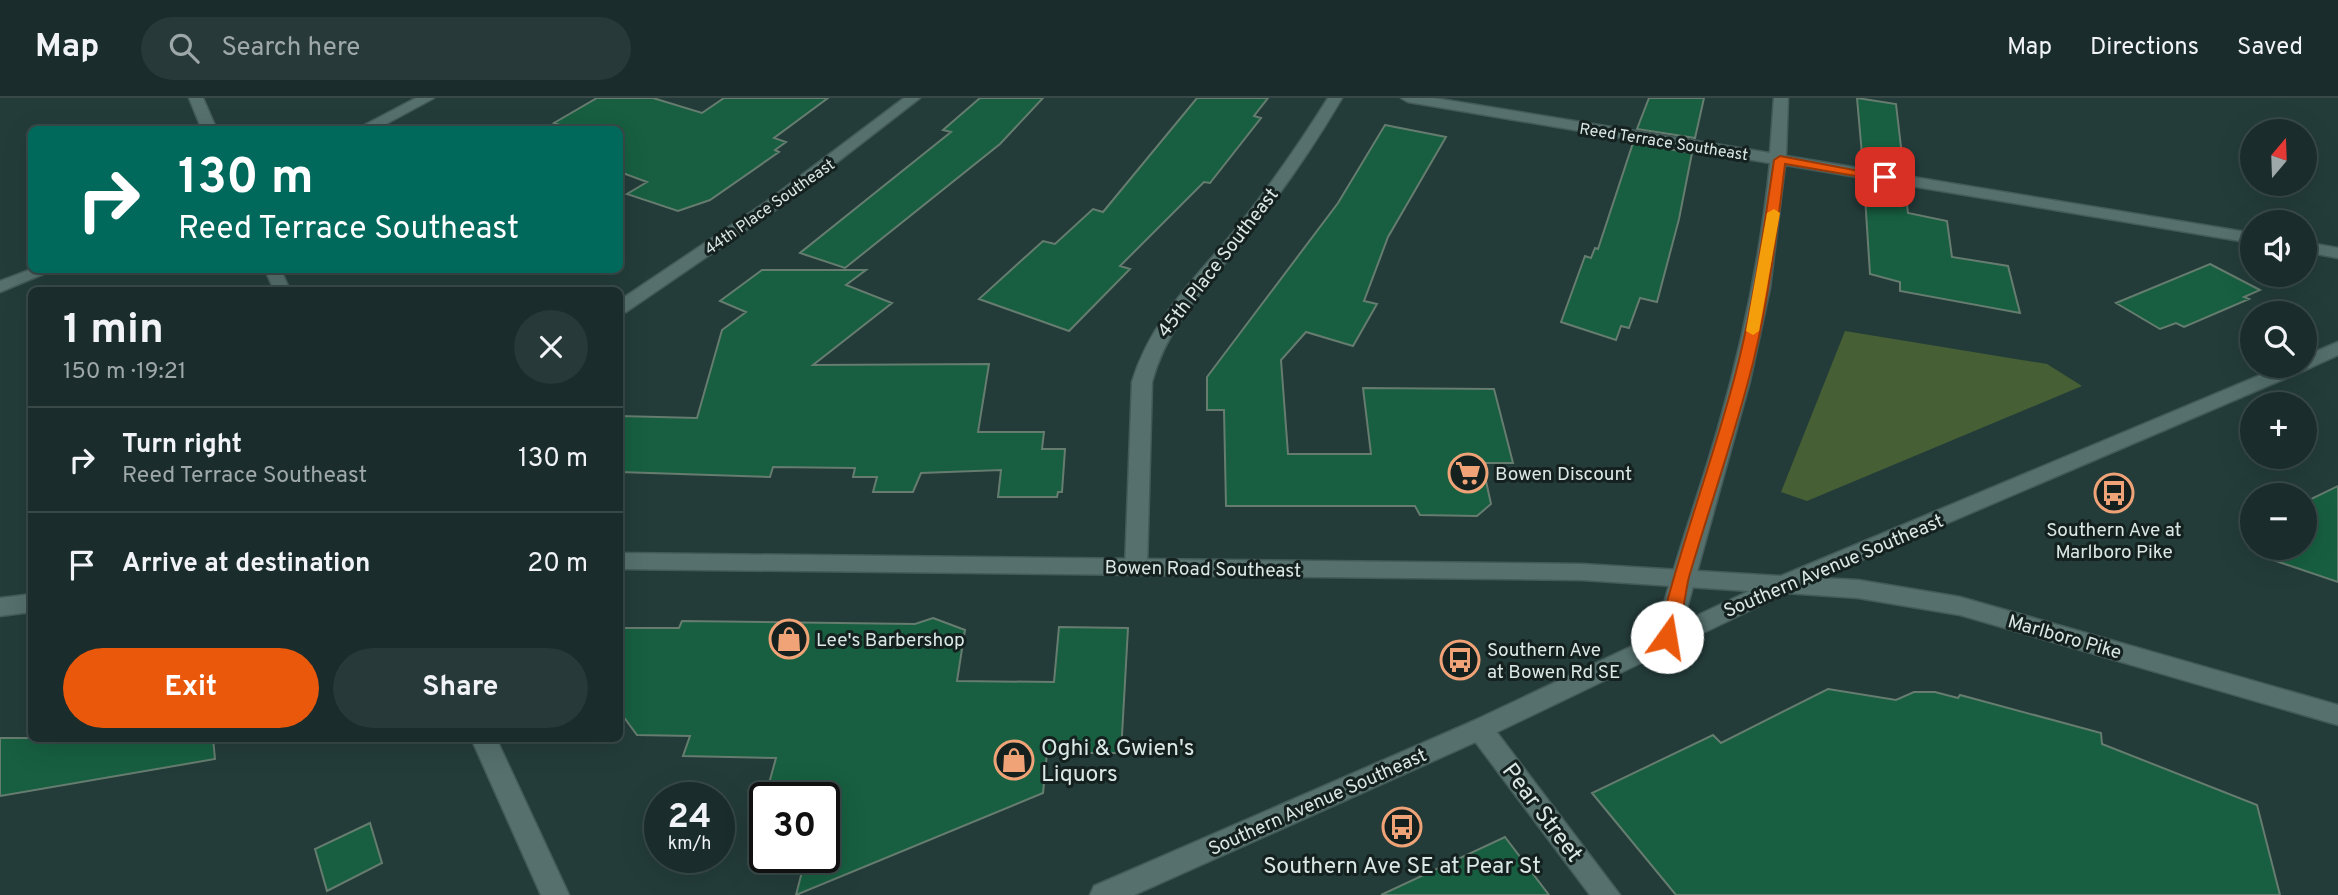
<!DOCTYPE html>
<meta charset="utf-8">
<style>
:root{--surface:#1a2d2c;--page:#273938;--text:#f1f3f6;--muted:#9fa8a9;--line:#384948;--accent:#ea580c}
body{margin:0;font-family:Overpass,sans-serif;background:var(--page);color:var(--text);height:100vh;display:flex;flex-direction:column;font-size:26px;white-space:nowrap}
*{box-sizing:border-box;margin:0}
p{font-size:23px;color:var(--muted)}
.icon{flex:none;width:38px;height:38px;fill:none;stroke:currentColor;stroke-width:2;stroke-linecap:round;stroke-linejoin:round}
.map{position:relative;flex:1;overflow:hidden}
.sheet{position:absolute;left:28px;top:189px;width:595px;height:455px;display:flex;flex-direction:column;background:var(--surface);border-radius:10px;box-shadow:0 7px 28px #0002,0 0 0 2px var(--line)}
.sheet>*{flex:none}
.hud{position:absolute;left:28px;top:28px;width:595px;height:147px;border-radius:10px;box-shadow:0 7px 28px #0002,0 0 0 2px var(--line);background:#00695c;color:#fff;overflow:hidden}
.needle{width:46px;rotate:19deg}
.fabs{position:absolute;left:2240px;top:21px;display:grid;gap:14px}
.fabs a{display:grid;place-items:center;width:77px;height:77px;border-radius:50%;background:var(--surface);box-shadow:0 7px 28px #0002,0 0 0 2px var(--line);font-size:35px}
.speed{position:absolute;left:644px;top:684px;display:flex;gap:14px;font-size:35px;font-weight:700;text-align:center}
.speed>*{display:grid;place-content:center;width:91px;height:91px;border-radius:50%;background:var(--surface);box-shadow:0 7px 28px #0002,0 0 0 2px var(--line);line-height:1}
.speed small{font-size:18px;font-weight:400}
.speed .limit{border:4px solid #111;border-radius:10px;background:#fff;color:#111}
.pin{position:absolute;display:grid;place-items:center;width:60px;height:60px;color:#fff;margin:-30px;border-radius:14px;box-shadow:0 4px 10px #0006}
.me{position:absolute;width:77px;margin:-38px;rotate:13deg;stroke-linejoin:round;filter:drop-shadow(0 0 5px #0008)}
.turn{display:flex;align-items:center;gap:24px;height:147px;padding:0 35px;font-size:32px}
.turn .icon{width:91px;height:91px;stroke-width:2.5}
.turn b{display:block;font-size:49px;line-height:60px}
.round{display:grid;place-items:center;flex:none;width:74px;height:74px;border-radius:37px;background:var(--page)}
.headline{display:flex;align-items:center;justify-content:space-between;height:119px;padding:0 35px}
h1{font-size:42px;font-weight:700;line-height:52px}
.button{display:flex;gap:14px;margin-top:auto;padding:14px 35px}
.button a{flex:1;height:80px;border-radius:42px;background:var(--accent);color:#fff;font-size:28px;font-weight:700;line-height:80px;text-align:center}
.button a+a{background:var(--page);color:var(--text)}
ul{padding:0;list-style:none}
li{display:flex;align-items:center;gap:21px;height:105px;padding:0 35px;border-top:2px solid var(--line)}
li div{flex:1}
li b{display:block;font-size:26px}
li em{font-style:normal}
header{display:flex;align-items:center;gap:42px;box-sizing:border-box;height:98px;padding:0 35px;background:var(--surface);border-bottom:2px solid var(--line)}
header strong{font-size:33px}
nav{display:flex;gap:38px;margin-inline-start:auto;font-size:24px}
.search{width:490px;height:63px;background:var(--page);display:flex;align-items:center;gap:18px;box-sizing:border-box;padding:0 24px;border-radius:38px;color:var(--muted);font-size:26px}
.map>svg:first-child{display:block}
.green{fill:#465f34}
.building{fill:#175f40;stroke:#667c6f;stroke-width:2}
.lines{fill:none;stroke-linecap:round;stroke-linejoin:round}
.street-casing{stroke:#435a58;stroke-width:3}
.secondary-casing{stroke:#435a58;stroke-width:3}
.street{fill:#55706d;fill-rule:evenodd}
.secondary{fill:#55706d;fill-rule:evenodd}
.route{fill:#ea580c;stroke:#983908;stroke-width:2}
.slow{fill:#f59e0b}
.labels{text-anchor:middle;stroke-width:6;stroke-linejoin:round;paint-order:stroke}
.far-street-label{font-size:16px;fill:#d9e8e6;stroke:#15211f}
.street-label{font-size:19px;fill:#d9e8e6;stroke:#15211f}
.poi-label{font-size:19px;fill:#d9e8e6;stroke:#15211f;text-anchor:start}
.near-poi-label{font-size:23px;fill:#d9e8e6;stroke:#15211f;text-anchor:start}
.near-street-label{font-size:23px;fill:#d9e8e6;stroke:#15211f}
</style>
<header>
<strong>Map</strong>
<div class="search"><svg class="icon" aria-label="search" viewBox="0 0 24 24"><circle cx="10" cy="10" r="6"/><path d="M15 15l6 6"/></svg>Search here</div>
<nav><a>Map</a><a>Directions</a><a>Saved</a></nav>
</header>
<div class="map">
<svg width="2338" height="797" viewBox="0 0 2338 797">
<rect width="100%" height="100%" fill="#233c3a"/>
<!-- green -->
<path class="green" d="M 1845,233 L 2047,266 L 2082,288 L 1807,403 L 1781,394 Z"/>
<!-- building -->
<path class="building" d="M 597,0 L 653,0 L 702,15 L 724,0 L 828,0 L 774,40 L 786,44 L 775,52 L 779,54 L 710,102 L 678,113 L 627,96 L 647,84 L 620,74 L 620,32 L 574,32 L 554,25 Z
M 980,0 L 1043,0 L 1000,46 L 845,170 L 800,155 L 951,34 L 943,32 Z
M 1197,0 L 1268,0 L 1254,18 L 1261,20 L 1210,85 L 1204,84 L 1120,168 L 1130,171 L 1069,233 L 979,201 L 1043,143 L 1055,146 L 1093,111 L 1103,114 Z
M 1649,0 L 1704,0 L 1695,40 L 1637,31 Z
M 1857,0 L 1896,6 L 1904,75 L 1863,68 Z
M 1385,27 L 1446,39 L 1388,139 L 1364,203 L 1377,206 L 1353,248 L 1306,234 L 1281,262 L 1288,356 L 1371,356 L 1363,290 L 1494,291 L 1513,365 L 1482,365 L 1491,406 L 1477,418 L 1420,417 L 1415,408 L 1226,408 L 1224,312 L 1207,312 L 1207,279 L 1338,105 Z
M 1633,45 L 1692,55 L 1679,121 L 1657,204 L 1640,200 L 1629,230 L 1621,228 L 1616,242 L 1561,224 L 1585,158 L 1591,160 L 1595,150 L 1598,151 Z
M 1864,83 L 1905,90 L 1908,115 L 1947,123 L 1952,159 L 2008,168 L 2020,215 L 1900,193 L 1900,184 L 1870,176 Z
M 2210,166 L 2260,192 L 2244,199 L 2249,201 L 2184,229 L 2176,225 L 2160,231 L 2116,205 Z
M 762,172 L 866,172 L 846,187 L 892,205 L 813,267 L 989,266 L 978,334 L 1044,334 L 1042,351 L 1065,351 L 1062,394 L 1058,394 L 1057,399 L 998,399 L 1001,372 L 921,375 L 913,394 L 873,394 L 877,379 L 853,379 L 855,370 L 773,369 L 770,379 L 620,374 L 620,318 L 697,320 L 722,232 L 746,214 L 720,203 Z
M 2338,388 L 2338,484 L 2270,461 L 2261,450 L 2305,450 L 2305,404 Z
M 933,520 L 965,532 L 957,583 L 1054,584 L 1059,529 L 1128,530 L 1121,655 L 1047,655 L 1043,695 L 796,797 L 805,762 L 748,760 L 765,701 L 765,760 L 824,760 L 824,700 L 765,700 L 776,660 L 683,658 L 690,638 L 637,637 L 620,614 L 620,530 L 679,530 L 682,523 L 915,526 Z
M 1828,591 L 1896,602 L 1914,594 L 1935,594 L 1958,600 L 1960,597 L 2101,635 L 2102,646 L 2257,707 L 2280,797 L 1676,797 L 1592,695 L 1713,637 L 1721,645 Z
M 0,640 L 213,640 L 215,661 L 0,698 Z
M 370,725 L 382,765 L 327,793 L 315,751 Z
M 1505,739 L 1549,797 L 1381,797 Z"/>
<g class="lines">
<defs>
<path id="street" d="M 904,0 L 920,0 L 778,110 L 626,214 L 620,215 L 620,202 L 766,104 Z
M 1328,0 L 1342,0 C 1314,48 1282,94 1248,137 C 1210,185 1168,224 1152,284 L 1147,470 L 1144,476 L 1128,476 L 1125,470 L 1132,284 C 1151,221 1196,180 1236,131 C 1269,89 1300,45 1328,0 Z
M 1401,0 L 1434,0 L 1770,55 L 1774,0 L 1788,0 L 1786,58 L 2252,135 L 2252,145 L 1785,67 L 1770,190 L 1750,283 L 1679,539 L 1675,545 L 1667,548 L 1659,545 L 1655,539 C 1672,468 1698,400 1718,330 C 1743,243 1761,155 1770,65 L 1408,4 Z
M 2305,144 L 2338,150 L 2338,160 L 2305,154 Z
M 1480,621 L 1489,624 L 1620,797 L 1590,797 L 1471,638 L 1468,631 L 1471,624 Z"/>
<path id="secondary" d="M 189,0 L 203,0 L 217,32 L 202,32 Z
M 416,0 L 434,0 L 375,32 L 355,32 Z
M 32,171 L 53,172 L 0,194 L 0,183 Z
M 265,172 L 281,172 L 290,192 L 274,192 Z
M 2338,244 L 2338,257 L 2312,269 L 1819,480 L 1858,482 L 1960,499 L 2338,607 L 2338,627 L 1960,517 L 1858,500 L 1786,495 L 1489,638 L 1134,797 L 1090,797 L 1094,788 L 1471,624 L 1749,493 L 1582,482 L 620,471 L 620,455 L 1582,466 L 1781,478 L 2282,268 L 2305,268 L 2305,258 Z
M 32,496 L 32,514 L 0,518 L 0,500 Z
M 471,640 L 496,640 L 569,797 L 541,797 Z"/>
</defs>
<!-- street casing -->
<use href="#street" class="street-casing"/>
<!-- secondary casing -->
<use href="#secondary" class="secondary-casing"/>
<!-- street -->
<use href="#street" class="street"/>
<!-- secondary -->
<use href="#secondary" class="secondary"/>
</g>
<!-- route -->
<path class="route" d="M 1780,58 L 1891,79 L 1885,83 L 1785,66 C 1777,133 1769,200 1753,265 C 1735,337 1710,407 1689,479 C 1685,494 1681,542 1667,546 L 1658,539 C 1680,445 1716,356 1739,262 C 1755,196 1764,129 1774,62 Z"/>
<!-- slow -->
<path class="slow" d="M 1774,111 L 1780,115 L 1759,233 L 1753,237 L 1746,233 L 1767,115 Z"/>
<!-- icons -->
<defs>
<symbol id="supermarket-ring" viewBox="-11 -11 22 22"><circle r="9.5" fill="#15211f" stroke="#efa377" stroke-width="1.5"/><path d="M-6-5.5h2.5l.6 2H6L4.5 2H-2.5L-4.4-4H-6ZM-1.5 3.2a1.3 1.3 0 1 0 .1 0ZM3 3.2a1.3 1.3 0 1 0 .1 0Z" fill="#efa377"/></symbol>
<symbol id="bus-ring" viewBox="-11 -11 22 22"><circle r="9.5" fill="#15211f" stroke="#efa377" stroke-width="1.5"/><path d="M-5-6H5V4H4V6H2V4H-2V6H-4V4H-5ZM-3.5-4V0h7V-4ZM-3.5 1.2v1.5H-2V1.2ZM2 1.2v1.5H3.5V1.2Z" fill="#efa377"/></symbol>
<symbol id="shop-ring" viewBox="-11 -11 22 22"><circle r="9.5" fill="#15211f" stroke="#efa377" stroke-width="1.5"/><path d="M-5-2.5h2.3a2.7 3.5 0 0 1 5.4 0H5L5.5 6h-11ZM-1.5-2.5h3a1.5 2.3 0 0 0-3 0Z" fill="#efa377"/></symbol>
</defs>
<g fill-rule="evenodd">
<use href="#supermarket-ring" x="1446" y="353" width="44" height="44"/>
<use href="#bus-ring" x="2092" y="373" width="44" height="44"/>
<use href="#shop-ring" x="767" y="519" width="44" height="44"/>
<use href="#bus-ring" x="1438" y="540" width="44" height="44"/>
<use href="#shop-ring" x="992" y="640" width="44" height="44"/>
<use href="#bus-ring" x="1380" y="707" width="44" height="44"/>
</g>
<g class="labels">
<!-- far-street labels -->
<g class="far-street-label">
<text transform="translate(1664 43) rotate(9)" y="6">Reed Terrace Southeast</text>
<text transform="translate(769 108) rotate(-35)" y="6">44th Place Southeast</text>
</g>
<!-- street labels -->
<g class="street-label">
<text transform="translate(1217 164) rotate(-52)" y="7">45th Place Southeast</text>
<text transform="translate(1833 467) rotate(-23)" y="7">Southern Avenue Southeast</text>
<text transform="translate(1203 470) rotate(1)" y="7">Bowen Road Southeast</text>
<text transform="translate(2065 538) rotate(16)" y="7">Marlboro Pike</text>
<text transform="translate(1317 703) rotate(-24)" y="7">Southern Avenue Southeast</text>
</g>
<!-- poi labels -->
<g class="poi-label">
<text x="1495" y="382">Bowen Discount</text>
<text x="2114" y="438" text-anchor="middle">Southern Ave at<tspan x="2114" dy="22">Marlboro Pike</tspan></text>
<text x="816" y="548">Lee's Barbershop</text>
<text x="1487" y="558">Southern Ave<tspan x="1487" dy="22">at Bowen Rd SE</tspan></text>
</g>
<!-- near-poi labels -->
<g class="near-poi-label">
<text x="1041" y="657">Oghi &amp; Gwien's<tspan x="1041" dy="26">Liquors</tspan></text>
<text x="1402" y="775" text-anchor="middle">Southern Ave SE at Pear St</text>
</g>
<!-- near-street labels -->
<g class="near-street-label">
<text transform="translate(1543 714) rotate(53)" y="8">Pear Street</text>
</g>
</g>
</svg>
<div class="fabs">
<a><svg class="needle" viewBox="-14 -14 28 28"><path d="M0-13l5 13h-10z" fill="#e53935"/><path d="M0 13l5-13h-10z" fill="#9fa8a9"/></svg></a>
<a><svg class="icon" aria-label="sound" viewBox="0 0 24 24"><path d="M4 9h4l5-4v14l-5-4H4zM17 9q2 3 0 6"/></svg></a>
<a><svg class="icon" aria-label="search" viewBox="0 0 24 24"><circle cx="10" cy="10" r="6"/><path d="M15 15l6 6"/></svg></a>
<a>+</a>
<a>−</a>
</div>
<div class="speed"><div>24<small>km/h</small></div><div class="limit">30</div></div>
<div class="pin" style="left:1885px;top:79px;background:#d93025"><svg class="icon" aria-label="arrive" viewBox="0 0 24 24"><path d="M6 21V4h12l-3 4 3 4H6"/></svg></div>
<svg class="me" style="left:1667px;top:539px" viewBox="-20 -20 40 40"><circle r="19" fill="#fff"/><path d="M0-13L10 11 0 6-10 11z" fill="#ea580c"/></svg>
<div class="hud">
<div class="turn"><svg class="icon" aria-label="right" viewBox="0 0 24 24"><path d="M7 20v-9h11M14 6l5 5-5 5"/></svg><div><b>130 m</b>Reed Terrace Southeast</div></div>
</div>
<section class="sheet">
<div class="headline"><div><h1>1 min</h1><p>150 m · 19:21</p></div><a class="round"><svg class="icon" aria-label="close" viewBox="0 0 24 24"><path d="M6 6l12 12M18 6L6 18"/></svg></a></div>
<ul>
<li><svg class="icon" aria-label="right" viewBox="0 0 24 24"><path d="M7 20v-9h11M14 6l5 5-5 5"/></svg><div><b>Turn right</b><p>Reed Terrace Southeast</p></div><em>130 m</em></li>
<li><svg class="icon" aria-label="arrive" viewBox="0 0 24 24"><path d="M6 21V4h12l-3 4 3 4H6"/></svg><div><b>Arrive at destination</b></div><em>20 m</em></li>
</ul>
<div class="button"><a>Exit</a><a>Share</a></div>
</section>
</div>
